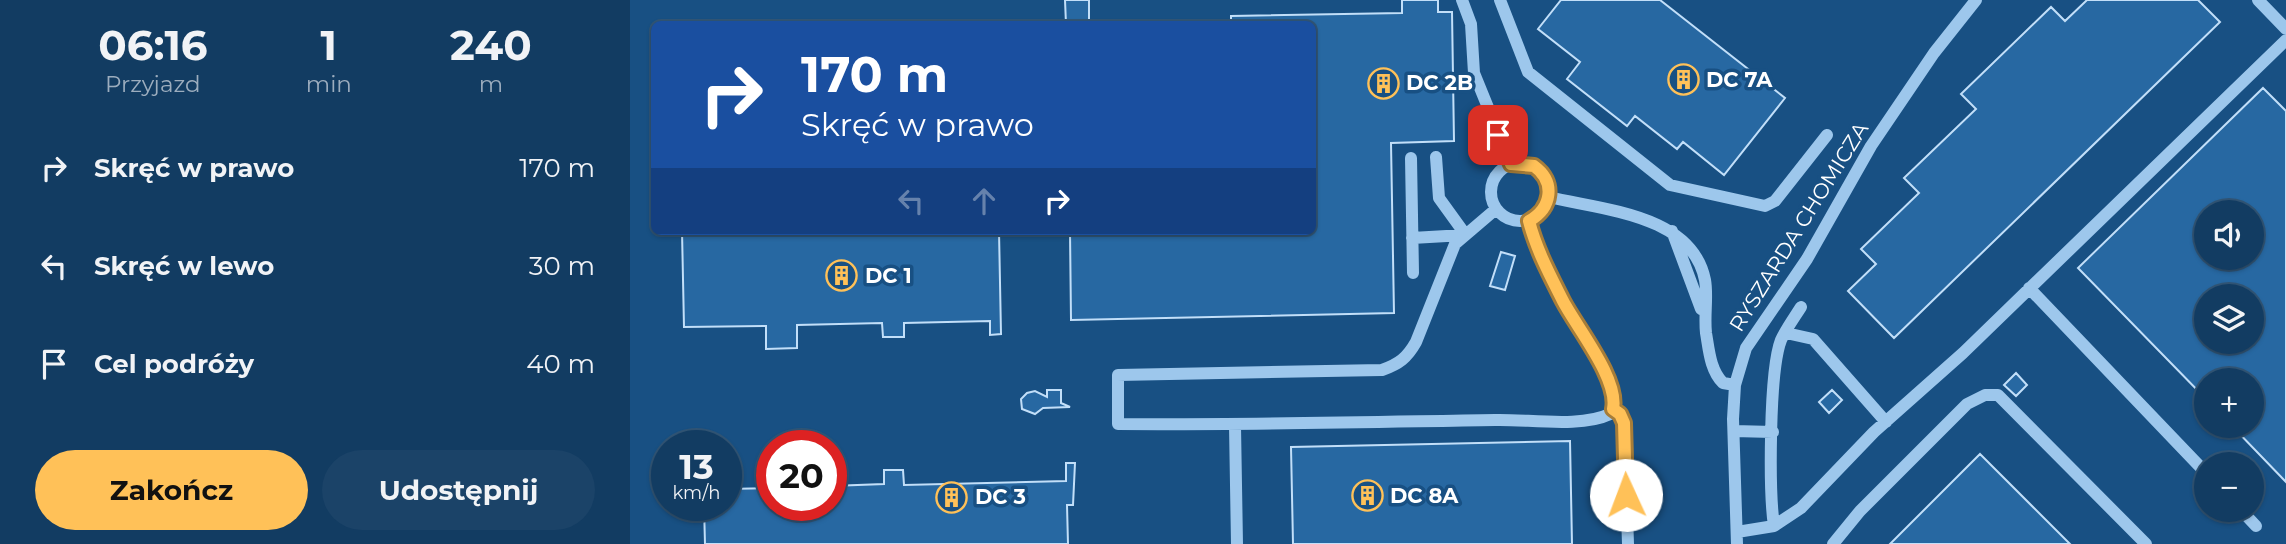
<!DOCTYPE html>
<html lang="pl">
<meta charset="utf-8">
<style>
:root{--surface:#123c62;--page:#1b4368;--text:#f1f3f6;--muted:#9cadbe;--line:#315677;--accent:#ffc158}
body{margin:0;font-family:Montserrat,sans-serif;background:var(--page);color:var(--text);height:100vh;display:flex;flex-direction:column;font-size:26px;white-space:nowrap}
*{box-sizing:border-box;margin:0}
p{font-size:23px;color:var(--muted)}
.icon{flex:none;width:38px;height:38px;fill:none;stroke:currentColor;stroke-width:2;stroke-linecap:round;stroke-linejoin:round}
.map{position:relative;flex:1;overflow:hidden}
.panel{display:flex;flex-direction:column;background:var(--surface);width:630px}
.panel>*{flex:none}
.hud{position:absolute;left:21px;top:21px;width:665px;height:214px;border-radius:10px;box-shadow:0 2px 5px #0004,0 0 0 2px var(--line);background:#1a4fa0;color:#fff;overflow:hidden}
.buttons{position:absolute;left:1564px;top:200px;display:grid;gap:14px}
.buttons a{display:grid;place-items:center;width:70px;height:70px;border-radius:50%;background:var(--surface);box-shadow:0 2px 5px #0004,0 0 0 2px var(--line);font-size:35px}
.speed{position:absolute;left:21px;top:430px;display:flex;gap:14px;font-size:35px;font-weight:700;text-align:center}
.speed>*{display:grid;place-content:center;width:91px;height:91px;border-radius:50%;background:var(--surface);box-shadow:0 2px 5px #0004,0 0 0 2px var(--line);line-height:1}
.speed small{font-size:18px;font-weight:400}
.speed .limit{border:10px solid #d22;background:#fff;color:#111}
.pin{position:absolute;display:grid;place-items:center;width:60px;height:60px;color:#fff;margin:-30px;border-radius:14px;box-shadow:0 4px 10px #0006}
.me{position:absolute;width:77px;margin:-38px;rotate:358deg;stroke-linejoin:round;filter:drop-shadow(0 0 5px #0008)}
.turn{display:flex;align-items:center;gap:24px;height:147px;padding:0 35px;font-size:32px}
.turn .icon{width:91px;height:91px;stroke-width:2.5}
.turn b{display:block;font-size:49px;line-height:60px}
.lanes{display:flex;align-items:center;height:66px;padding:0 35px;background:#0003;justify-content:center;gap:35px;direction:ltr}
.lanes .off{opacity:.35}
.eta{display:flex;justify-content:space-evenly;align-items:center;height:119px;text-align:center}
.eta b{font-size:42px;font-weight:700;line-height:49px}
.button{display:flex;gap:14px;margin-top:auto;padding:14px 35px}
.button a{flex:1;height:80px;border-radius:42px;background:var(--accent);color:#111;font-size:28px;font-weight:700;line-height:80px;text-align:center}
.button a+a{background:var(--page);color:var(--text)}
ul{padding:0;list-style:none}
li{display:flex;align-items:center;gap:21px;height:98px;padding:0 35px}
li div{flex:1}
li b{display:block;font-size:26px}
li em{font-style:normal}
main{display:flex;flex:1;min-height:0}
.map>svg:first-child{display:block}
.building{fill:#2768a2;stroke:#c2dff9;stroke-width:2;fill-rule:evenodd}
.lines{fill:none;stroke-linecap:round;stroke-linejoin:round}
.minor{stroke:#9dc7ec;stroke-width:12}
.route-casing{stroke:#a67d39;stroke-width:18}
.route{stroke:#ffc158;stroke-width:12}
.labels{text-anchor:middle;stroke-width:7;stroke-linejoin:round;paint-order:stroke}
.poi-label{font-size:21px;font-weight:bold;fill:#fff;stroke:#185083;text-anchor:start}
.street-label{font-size:21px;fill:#fff;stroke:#185083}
</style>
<main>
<section class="panel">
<div class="eta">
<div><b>06:16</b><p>Przyjazd</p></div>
<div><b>1</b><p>min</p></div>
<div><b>240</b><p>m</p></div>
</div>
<ul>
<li><svg class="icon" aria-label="right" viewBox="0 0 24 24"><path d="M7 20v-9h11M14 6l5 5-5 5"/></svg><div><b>Skręć w prawo</b></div><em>170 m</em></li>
<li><svg class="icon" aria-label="left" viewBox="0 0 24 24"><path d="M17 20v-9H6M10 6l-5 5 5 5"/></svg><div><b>Skręć w lewo</b></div><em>30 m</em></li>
<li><svg class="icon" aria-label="arrive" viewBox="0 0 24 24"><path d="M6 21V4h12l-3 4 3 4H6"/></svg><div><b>Cel podróży</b></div><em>40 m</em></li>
</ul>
<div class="button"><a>Zakończ</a><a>Udostępnij</a></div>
</section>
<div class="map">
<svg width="1656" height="544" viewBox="0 0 1656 544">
<rect width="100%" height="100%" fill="#185083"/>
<!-- building -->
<path class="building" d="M 435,0 L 459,0 L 459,24 L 436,24 Z
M 772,0 L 808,0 L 808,12 L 822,12 L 824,141 L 761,143 L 764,313 L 441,320 L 440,231 L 682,231 L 682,24 L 601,24 L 601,16 L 772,13 Z
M 931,0 L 1030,0 L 1155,98 L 1094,175 L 1053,142 L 1047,149 L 1005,116 L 997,126 L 937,79 L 950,62 L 908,29 Z
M 1457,0 L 1568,0 L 1590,22 L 1264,338 L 1218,291 L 1246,264 L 1231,249 L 1289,193 L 1274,178 L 1346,109 L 1331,94 L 1421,7 L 1435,21 Z
M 1633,88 L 1656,111 L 1656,482 L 1601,425 L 1622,425 L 1622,380 L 1577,380 L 1577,400 L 1448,268 ZM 1577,212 L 1622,212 L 1622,257 L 1577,257 ZM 1577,296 L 1622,296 L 1622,341 L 1577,341 Z
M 52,231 L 369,231 L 371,334 L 360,335 L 360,321 L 274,323 L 274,337 L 253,337 L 252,323 L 167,325 L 167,348 L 136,349 L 136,326 L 54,327 Z
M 871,252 L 885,256 L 875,290 L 860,286 Z
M 1386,373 L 1397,385 L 1386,396 L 1374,385 Z
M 417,390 L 431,390 L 431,403 L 440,407 L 413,408 L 405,414 L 392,409 L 391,399 L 397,393 L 405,391 L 417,397 Z
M 1202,390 L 1212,400 L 1199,413 L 1189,402 Z
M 940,441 L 942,544 L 663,544 L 661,447 Z
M 1350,454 L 1440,544 L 1260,544 Z
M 436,463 L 445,463 L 443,505 L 437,505 L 438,544 L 75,544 L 74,506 L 96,506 L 96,489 L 142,488 L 142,506 L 201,506 L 201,486 L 254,484 L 254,470 L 273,470 L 274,485 L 436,481 Z"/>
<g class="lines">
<!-- minor -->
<path class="minor" d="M 832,0 L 841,24 L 844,73 L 881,164
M 870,0 L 898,72 L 1040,185 L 1135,206 L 1145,201 L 1197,135
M 1628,0 L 1656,29
M 806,157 L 809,198 L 835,234
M 781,158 L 783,273
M861 192a29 29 0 1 1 58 0a29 29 0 1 1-58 0Z
M 919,197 C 972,210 1062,214 1075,280 C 1078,296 1074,315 1076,333 C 1079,350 1080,370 1093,383 L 1105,385
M 866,209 L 825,244 L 786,342 C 777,358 769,364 752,370 L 488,375 L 488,424 C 614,425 739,422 865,420 C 898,419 951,428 980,414 L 984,402 L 982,388 C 954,334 914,281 899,221
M 1042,231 L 1071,309
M 782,238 L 834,235
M 1399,288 L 1577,474
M 1156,333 L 1183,339 L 1256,422
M 983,409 L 990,414 L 994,423 L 998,544
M 605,426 L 607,544
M 1104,431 L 1143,432
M 1610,509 L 1626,526
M 1144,526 C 1139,492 1139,371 1151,340 C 1156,329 1164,318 1171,307
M 1107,532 L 1144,526 L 1171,508 L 1244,432 L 1333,353 L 1656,40
M 1107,544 L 1103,419 L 1105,385 L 1116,348 L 1177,259 L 1241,146 L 1304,53 L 1346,0
M 1203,544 L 1230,511 L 1337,404 L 1355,395 L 1368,395 L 1516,544"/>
</g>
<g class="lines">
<defs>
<path id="route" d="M 868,135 L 881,164 L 904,166 C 926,182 922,208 899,221 C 906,249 920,275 933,301 C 947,328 989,379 983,409 L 990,414 L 994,423 L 996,495"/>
</defs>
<!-- route casing -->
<use href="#route" class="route-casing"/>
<!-- route -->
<use href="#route" class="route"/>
</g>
<!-- icons -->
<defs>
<symbol id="building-ring" viewBox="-11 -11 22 22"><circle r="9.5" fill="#185083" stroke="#ffc158" stroke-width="1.5"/><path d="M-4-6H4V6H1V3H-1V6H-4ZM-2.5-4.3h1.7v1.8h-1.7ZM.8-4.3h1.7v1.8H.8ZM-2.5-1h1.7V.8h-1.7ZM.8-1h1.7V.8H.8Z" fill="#ffc158"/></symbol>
</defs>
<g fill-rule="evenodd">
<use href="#building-ring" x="1036" y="62" width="35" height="35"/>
<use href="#building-ring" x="736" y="66" width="35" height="35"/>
<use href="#building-ring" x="194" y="258" width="35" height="35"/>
<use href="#building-ring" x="720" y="478" width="35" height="35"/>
<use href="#building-ring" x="304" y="480" width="35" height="35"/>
</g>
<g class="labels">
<!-- poi labels -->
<g class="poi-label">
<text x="1076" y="87">DC 7A</text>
<text x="776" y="90">DC 2B</text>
<text x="235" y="283">DC 1</text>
<text x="760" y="503">DC 8A</text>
<text x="345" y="504">DC 3</text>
</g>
<!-- street labels -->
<g class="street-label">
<text transform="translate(1169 227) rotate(-58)" y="7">RYSZARDA CHOMICZA</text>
</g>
</g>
</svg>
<div class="buttons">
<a><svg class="icon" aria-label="sound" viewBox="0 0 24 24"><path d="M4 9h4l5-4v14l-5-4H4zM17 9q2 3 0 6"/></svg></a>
<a><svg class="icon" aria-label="layers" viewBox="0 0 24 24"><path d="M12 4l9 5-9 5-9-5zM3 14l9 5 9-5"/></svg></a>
<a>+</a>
<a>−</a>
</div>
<div class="speed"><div>13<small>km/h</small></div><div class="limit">20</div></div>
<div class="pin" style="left:868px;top:135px;background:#d93025"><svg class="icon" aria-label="arrive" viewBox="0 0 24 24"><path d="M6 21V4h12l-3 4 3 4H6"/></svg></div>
<svg class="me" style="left:996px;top:495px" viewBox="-20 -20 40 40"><circle r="19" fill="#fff"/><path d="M0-13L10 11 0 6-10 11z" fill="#ffc158"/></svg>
<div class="hud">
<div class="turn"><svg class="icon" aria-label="right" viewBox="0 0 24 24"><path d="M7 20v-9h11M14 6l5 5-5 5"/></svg><div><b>170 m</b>Skręć w prawo</div></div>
<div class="lanes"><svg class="icon off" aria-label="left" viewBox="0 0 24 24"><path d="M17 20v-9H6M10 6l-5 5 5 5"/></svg><svg class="icon off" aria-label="ahead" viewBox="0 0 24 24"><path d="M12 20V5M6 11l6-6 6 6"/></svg><svg class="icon" aria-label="right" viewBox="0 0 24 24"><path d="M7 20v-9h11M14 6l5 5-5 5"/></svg></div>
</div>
</div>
</main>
